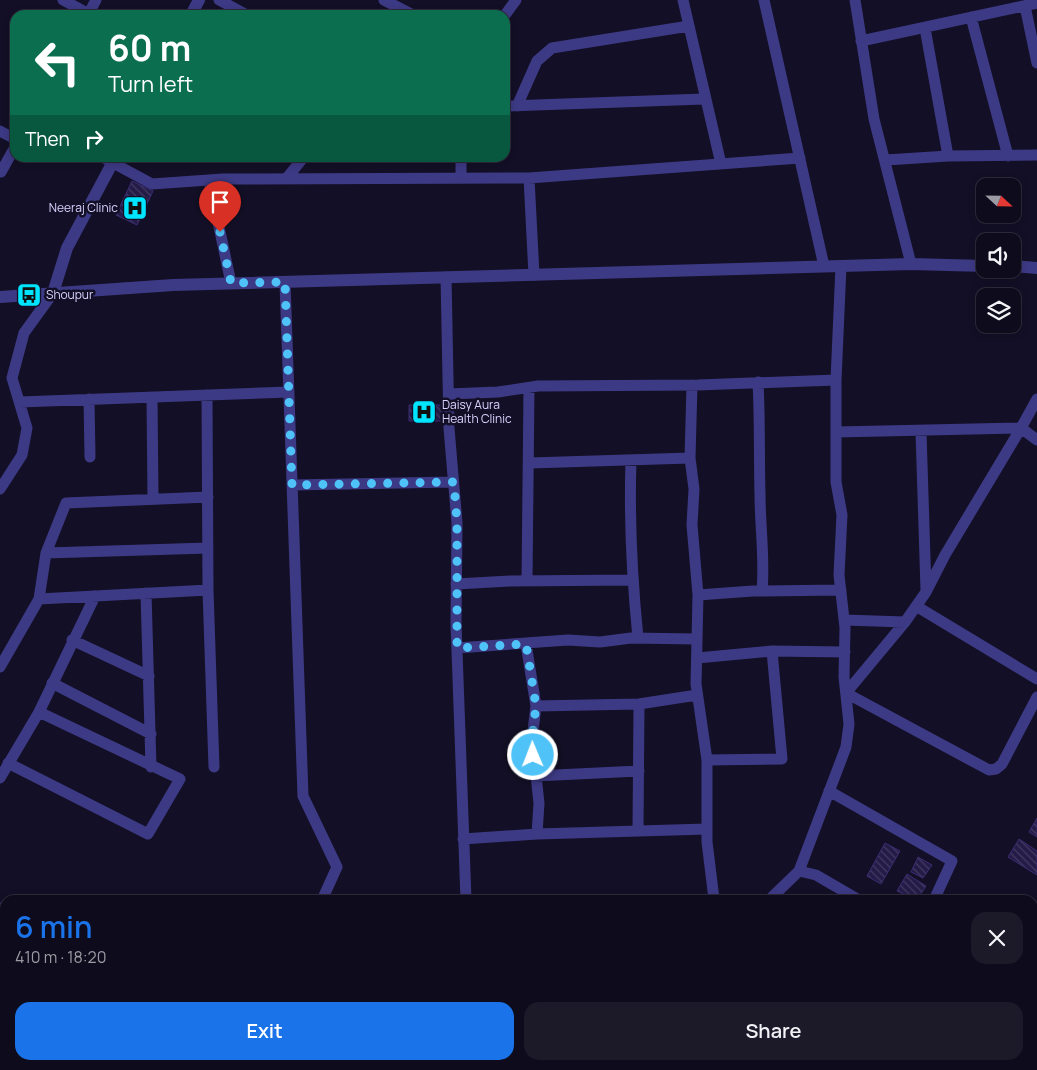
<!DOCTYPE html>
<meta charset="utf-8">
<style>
:root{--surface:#0e0b1c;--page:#1c1929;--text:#f1f3f6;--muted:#9b9ba3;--line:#2e2b3b;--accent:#1a73e8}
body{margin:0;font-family:Manrope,sans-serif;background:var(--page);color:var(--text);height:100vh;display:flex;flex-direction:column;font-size:19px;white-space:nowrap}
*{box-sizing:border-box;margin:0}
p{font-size:16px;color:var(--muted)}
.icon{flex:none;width:28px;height:28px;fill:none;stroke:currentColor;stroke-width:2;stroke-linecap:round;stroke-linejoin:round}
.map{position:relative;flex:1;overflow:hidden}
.details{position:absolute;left:0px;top:895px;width:1038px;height:175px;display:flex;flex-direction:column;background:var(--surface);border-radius:15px 15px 0 0;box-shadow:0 2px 8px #0003,0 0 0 1px var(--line)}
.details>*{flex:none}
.banner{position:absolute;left:10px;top:10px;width:500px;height:152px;border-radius:15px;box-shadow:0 2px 8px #0003,0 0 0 1px var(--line);background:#0b6e4f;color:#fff;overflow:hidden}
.needle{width:32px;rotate:112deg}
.tools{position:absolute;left:976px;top:178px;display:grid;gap:10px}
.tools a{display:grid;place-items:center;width:45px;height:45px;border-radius:10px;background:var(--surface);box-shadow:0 2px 8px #0003,0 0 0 1px var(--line);font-size:25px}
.pin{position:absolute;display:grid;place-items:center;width:42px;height:42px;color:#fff;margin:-51px -21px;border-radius:50% 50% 50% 0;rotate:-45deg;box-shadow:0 0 5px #0007}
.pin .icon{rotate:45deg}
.me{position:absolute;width:55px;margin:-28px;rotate:359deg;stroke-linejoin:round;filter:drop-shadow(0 0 4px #0008)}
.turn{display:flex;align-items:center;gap:18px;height:105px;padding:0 15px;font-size:22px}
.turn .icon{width:65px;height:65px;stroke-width:2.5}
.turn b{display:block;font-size:35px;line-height:42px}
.then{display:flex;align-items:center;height:48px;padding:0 15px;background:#0003;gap:10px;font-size:19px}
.round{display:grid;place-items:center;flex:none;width:52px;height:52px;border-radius:15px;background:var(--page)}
.summary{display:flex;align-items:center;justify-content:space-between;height:85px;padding:0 15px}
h1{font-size:30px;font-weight:600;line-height:38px;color:var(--accent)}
.cta{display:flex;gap:10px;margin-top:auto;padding:10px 15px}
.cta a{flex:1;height:58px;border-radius:15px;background:var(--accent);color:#fff;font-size:20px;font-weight:600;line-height:58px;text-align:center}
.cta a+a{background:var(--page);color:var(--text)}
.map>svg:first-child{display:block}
.building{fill:url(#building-back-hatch);stroke:#3b2d73}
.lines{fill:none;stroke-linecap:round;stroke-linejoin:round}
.minor{stroke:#3d3a85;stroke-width:11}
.tertiary{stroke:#3d3a85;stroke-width:12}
.route{stroke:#4fc3f7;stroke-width:9;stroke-dasharray:0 16.2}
.labels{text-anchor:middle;stroke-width:5;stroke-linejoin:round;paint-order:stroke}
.poi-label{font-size:12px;fill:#d9d4ff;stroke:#130f26;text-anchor:start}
</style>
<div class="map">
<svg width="1037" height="1070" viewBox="0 0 1037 1070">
<defs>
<pattern id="building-back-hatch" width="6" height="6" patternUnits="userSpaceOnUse" patternTransform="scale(1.25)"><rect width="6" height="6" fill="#241b47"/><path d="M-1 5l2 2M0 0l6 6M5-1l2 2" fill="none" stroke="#433b63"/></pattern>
</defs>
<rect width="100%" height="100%" fill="#130f26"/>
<!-- building -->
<path class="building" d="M 132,181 L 153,191 L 137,225 L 116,215 Z
M 409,405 L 444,405 L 444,421 L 409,421 Z
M 1037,818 L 1037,837 L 1029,832 Z
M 1019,839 L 1037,851 L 1037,875 L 1008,857 Z
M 885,843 L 900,851 L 881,884 L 867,876 Z
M 918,857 L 932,865 L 923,878 L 911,872 Z
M 907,874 L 926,886 L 917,900 L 897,891 Z
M 1037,924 L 1037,948 L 1032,945 L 1032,931 Z"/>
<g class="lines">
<!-- minor -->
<path class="minor" d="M 63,0 L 89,14
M 219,0 L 247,15
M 384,0 L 413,15
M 683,0 L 721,164
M 764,0 L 824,266
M 855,0 L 874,119 L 911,264
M 1025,6 L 1037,63
M 88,15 L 96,0
M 505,15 L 516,0
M 971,17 L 1008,156
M 925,28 L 948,156
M 861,41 L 1037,3
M 505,106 L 704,99
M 517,106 L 537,61 L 552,48 L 689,26
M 0,131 L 15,139
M 104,158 L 152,184 L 223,179 L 529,178 L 800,158
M 461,158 L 461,178
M 886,160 L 948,156 L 1037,155
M 1,172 L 15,147
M 529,178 L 534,275
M 286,179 L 303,158
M 209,180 L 231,283
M 446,277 L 449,428 L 457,523 L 456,623 L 466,900
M 285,282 L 303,796 L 337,867 L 322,900
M 758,382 C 760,420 759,457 760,494 C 760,527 765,559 762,591
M 692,385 L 690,458 L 694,489 L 692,525 L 698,595 L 696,684 L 707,760 L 707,842 L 714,899
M 449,394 L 498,392 L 538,386 L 698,385 L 836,380
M 207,395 L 208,590 L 214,767
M 152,397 L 153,499
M 89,399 L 90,457
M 1037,399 L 1021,428 L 1037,440
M 20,402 L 289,392
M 837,432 L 1021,428
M 921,432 L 926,590
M 631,460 C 629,519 632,578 638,638
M 530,463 L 690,458
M 292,485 L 453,482
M 0,489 L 22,455 L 27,428 L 12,378 L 24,333 L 53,293
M 46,553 L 208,548
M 527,581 L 529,388
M 456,584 L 510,581 L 633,580
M 146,593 L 151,767
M 698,595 L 753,591 L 841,590
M 39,599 L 208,590
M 916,606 L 1037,679
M 844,620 L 905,622 L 926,592 L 945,555 L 1021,428
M 905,622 L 846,693 L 989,770 L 996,769 L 1002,764 L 1037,697
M 72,640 L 149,676
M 526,644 L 536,706 L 532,739 L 539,803 L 537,834
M 457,648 L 568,640 L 600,642 L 631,638 L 697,639
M 697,658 L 772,651 L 845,652
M 0,667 L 39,599 L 46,553 L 66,503 L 208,497
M 52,683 L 151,734
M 536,706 L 639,704 L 697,695
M 707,760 L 782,759 L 772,651
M 8,763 L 148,834 L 180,779 L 39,712
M 535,776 L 639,771
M 0,778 L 39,712 L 95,596
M 829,791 L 952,861 L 934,900
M 638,830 L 639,704
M 463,839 L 537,834 L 707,829
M 799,871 L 816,875 L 859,900
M 769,900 L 799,871 L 846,747 L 849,724 L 844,677 L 845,628 L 839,575 L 842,515 L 836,482 L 836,380 L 841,266
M 0,908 L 5,911
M 1032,920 L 1037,913
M 1032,950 L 1037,953
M 0,1014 L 5,1006
M 0,1055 L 5,1056
M 10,1065 L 10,1070
M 59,1065 L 59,1070
M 104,1065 L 104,1070
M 160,1065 L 160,1070
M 227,1065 L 228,1070
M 299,1065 L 300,1070
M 340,1065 L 347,1070
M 470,1065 L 470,1070
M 570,1065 L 571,1070
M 626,1065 L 627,1070
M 635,1065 L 654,1070
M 769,1065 L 780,1070
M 1002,1065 L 1010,1070
M 833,1070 L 836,1065
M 927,1070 L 930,1065"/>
<!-- tertiary -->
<path class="tertiary" d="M 191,15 L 199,0
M 1012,266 L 1037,268
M 53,293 L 67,248 L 115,158
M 0,297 L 173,285 L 911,264 L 985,266"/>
</g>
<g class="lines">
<!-- route -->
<path class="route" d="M 220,232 L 231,283 L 285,282 L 292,485 L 454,482 L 457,523 L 457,648 L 526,644 L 536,706 L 532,738 L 533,755"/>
</g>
<!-- icons -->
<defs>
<symbol id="hospital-square" viewBox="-11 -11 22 22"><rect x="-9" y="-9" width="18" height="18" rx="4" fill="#00e5ff" stroke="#130f26"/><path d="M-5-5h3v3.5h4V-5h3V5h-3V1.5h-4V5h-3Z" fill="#111"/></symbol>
<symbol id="bus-square" viewBox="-11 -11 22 22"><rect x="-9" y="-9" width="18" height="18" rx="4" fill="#00e5ff" stroke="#130f26"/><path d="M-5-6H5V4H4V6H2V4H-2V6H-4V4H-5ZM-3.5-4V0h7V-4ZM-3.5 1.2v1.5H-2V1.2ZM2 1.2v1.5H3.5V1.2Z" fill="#111"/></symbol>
</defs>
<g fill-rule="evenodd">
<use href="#hospital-square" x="121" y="194" width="28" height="28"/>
<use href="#bus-square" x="15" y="281" width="28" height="28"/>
<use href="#hospital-square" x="410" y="398" width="28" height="28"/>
</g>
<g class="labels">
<!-- poi labels -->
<g class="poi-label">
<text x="118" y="212" text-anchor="end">Neeraj Clinic</text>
<text x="46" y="299">Shoupur</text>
<text x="442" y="409">Daisy Aura<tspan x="442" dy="14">Health Clinic</tspan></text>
</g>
</g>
</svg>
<div class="tools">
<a><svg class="needle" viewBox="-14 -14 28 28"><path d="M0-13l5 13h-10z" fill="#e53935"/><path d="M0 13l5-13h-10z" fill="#9b9ba3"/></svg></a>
<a><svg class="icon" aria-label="sound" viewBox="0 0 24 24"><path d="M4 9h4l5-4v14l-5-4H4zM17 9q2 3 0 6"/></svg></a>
<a><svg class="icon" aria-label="layers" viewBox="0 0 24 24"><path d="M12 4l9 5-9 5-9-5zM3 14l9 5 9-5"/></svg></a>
</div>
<div class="pin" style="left:220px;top:232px;background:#d93025"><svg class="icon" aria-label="arrive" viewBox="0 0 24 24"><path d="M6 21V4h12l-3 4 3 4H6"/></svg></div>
<svg class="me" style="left:533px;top:755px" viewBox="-20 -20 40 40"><circle r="17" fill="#4fc3f7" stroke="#fff" stroke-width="3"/><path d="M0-11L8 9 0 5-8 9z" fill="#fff"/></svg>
<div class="banner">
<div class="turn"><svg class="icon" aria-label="left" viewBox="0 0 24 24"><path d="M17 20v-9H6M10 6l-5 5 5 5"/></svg><div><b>60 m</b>Turn left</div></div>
<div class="then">Then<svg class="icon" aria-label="right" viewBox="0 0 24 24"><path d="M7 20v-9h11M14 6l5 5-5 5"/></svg></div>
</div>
<section class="details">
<div class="summary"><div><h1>6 min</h1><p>410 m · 18:20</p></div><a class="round"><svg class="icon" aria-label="close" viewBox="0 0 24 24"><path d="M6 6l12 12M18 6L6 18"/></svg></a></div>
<div class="cta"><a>Exit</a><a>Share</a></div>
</section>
</div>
